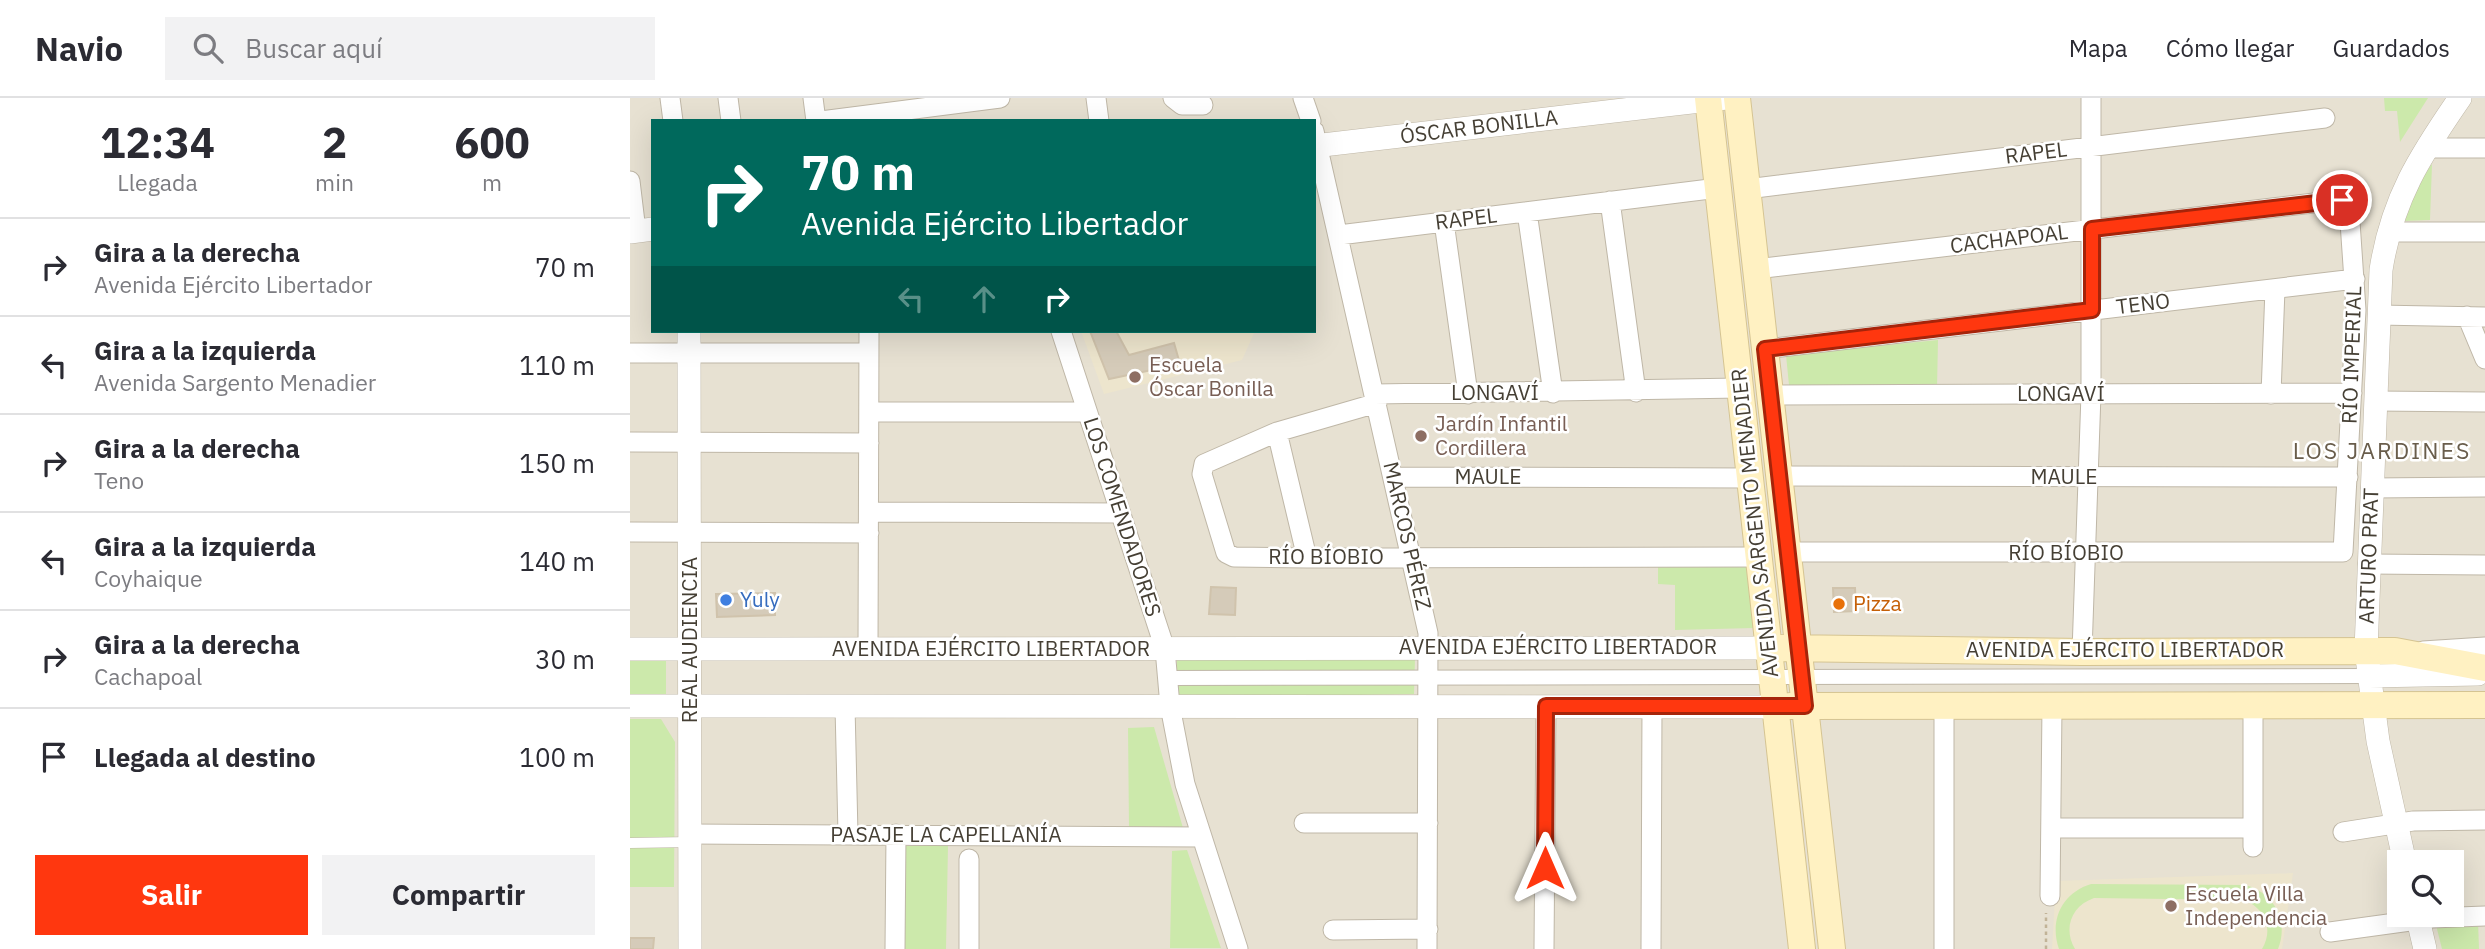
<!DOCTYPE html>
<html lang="es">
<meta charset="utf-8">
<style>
:root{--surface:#fff;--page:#f2f2f3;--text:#2b2b33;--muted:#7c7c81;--line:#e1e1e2;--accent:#ff370f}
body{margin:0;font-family:"IBM Plex Sans",sans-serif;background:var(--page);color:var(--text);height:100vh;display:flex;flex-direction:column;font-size:26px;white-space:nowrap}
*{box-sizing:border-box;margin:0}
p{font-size:23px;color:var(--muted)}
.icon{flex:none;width:38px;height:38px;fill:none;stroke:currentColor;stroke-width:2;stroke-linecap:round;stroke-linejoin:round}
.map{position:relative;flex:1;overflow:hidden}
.drawer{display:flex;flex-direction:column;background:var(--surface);width:630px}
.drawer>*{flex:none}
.top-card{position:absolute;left:21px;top:21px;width:665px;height:214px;border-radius:0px;box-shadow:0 7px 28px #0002;background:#00695c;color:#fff;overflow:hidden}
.controls{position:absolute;left:1757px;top:752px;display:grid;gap:14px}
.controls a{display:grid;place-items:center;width:77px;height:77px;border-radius:0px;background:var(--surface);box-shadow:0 7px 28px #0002;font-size:35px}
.pin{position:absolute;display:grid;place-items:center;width:60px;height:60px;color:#fff;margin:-30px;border:4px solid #fff;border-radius:50%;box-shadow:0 2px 7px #0007}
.me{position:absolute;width:77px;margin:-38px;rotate:0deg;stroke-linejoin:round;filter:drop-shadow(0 0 5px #0008)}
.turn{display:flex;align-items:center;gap:24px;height:147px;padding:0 35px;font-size:32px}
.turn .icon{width:91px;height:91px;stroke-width:2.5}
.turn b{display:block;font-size:49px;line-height:60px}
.lanes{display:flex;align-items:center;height:66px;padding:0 35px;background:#0003;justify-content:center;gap:35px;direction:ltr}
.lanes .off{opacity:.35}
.eta{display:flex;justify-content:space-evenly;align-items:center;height:119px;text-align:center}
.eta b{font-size:42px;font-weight:700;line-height:49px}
.button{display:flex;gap:14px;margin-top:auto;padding:14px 35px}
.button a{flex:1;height:80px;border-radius:0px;background:var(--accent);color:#fff;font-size:28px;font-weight:700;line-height:80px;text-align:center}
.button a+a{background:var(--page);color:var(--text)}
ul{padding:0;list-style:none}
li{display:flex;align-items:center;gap:21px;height:98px;padding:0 35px;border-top:2px solid var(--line)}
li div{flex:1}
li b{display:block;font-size:26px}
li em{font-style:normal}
header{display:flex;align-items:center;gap:42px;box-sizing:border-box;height:98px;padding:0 35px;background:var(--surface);border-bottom:2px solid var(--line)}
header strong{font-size:33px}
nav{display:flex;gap:38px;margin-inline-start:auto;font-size:24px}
.search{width:490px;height:63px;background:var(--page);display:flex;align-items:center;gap:18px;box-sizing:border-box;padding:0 24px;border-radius:0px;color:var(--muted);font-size:26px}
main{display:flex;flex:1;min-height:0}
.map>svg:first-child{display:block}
.residential{fill:#e7e1d2;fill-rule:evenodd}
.education{fill:#ede5cd}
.green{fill:#cce9ab}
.building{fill:#d5cbb9;stroke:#d0c3ac;stroke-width:2}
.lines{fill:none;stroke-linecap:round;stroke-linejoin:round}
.service-casing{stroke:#bfb7a7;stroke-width:11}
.pedestrian-casing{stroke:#bfb7a7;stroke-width:16}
.minor-casing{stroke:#bfb7a7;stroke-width:21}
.tertiary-casing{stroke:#bfb7a7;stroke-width:24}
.secondary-casing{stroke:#d5c492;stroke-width:28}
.path{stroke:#c1b397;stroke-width:2.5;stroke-dasharray:3.5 3.5;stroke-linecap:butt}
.service{stroke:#fff;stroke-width:10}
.pedestrian{stroke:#fff;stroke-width:14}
.minor{stroke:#fff;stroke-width:19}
.tertiary{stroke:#fff;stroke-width:23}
.secondary{stroke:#fff1c2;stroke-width:26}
.route-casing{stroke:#a6240a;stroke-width:18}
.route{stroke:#ff370f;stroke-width:12}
.education-dot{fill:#8d6e63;stroke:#fff;stroke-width:2.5}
.shop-dot{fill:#3f7fe0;stroke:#fff;stroke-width:2.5}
.food-dot{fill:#e8710a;stroke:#fff;stroke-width:2.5}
.labels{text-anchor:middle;stroke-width:5;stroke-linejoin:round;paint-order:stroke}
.street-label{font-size:21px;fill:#453f34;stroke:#fff}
.education-label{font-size:21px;fill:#785e54;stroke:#fff;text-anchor:start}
.shop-label{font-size:21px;fill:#366cbe;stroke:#fff;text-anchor:start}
.food-label{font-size:21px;fill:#c56008;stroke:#fff;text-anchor:start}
.neighbourhood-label{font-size:23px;letter-spacing:2px;fill:#695d4b;stroke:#fff}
</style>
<header>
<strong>Navio</strong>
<div class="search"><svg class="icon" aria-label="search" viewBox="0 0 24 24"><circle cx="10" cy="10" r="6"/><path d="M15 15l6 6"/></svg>Buscar aquí</div>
<nav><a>Mapa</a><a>Cómo llegar</a><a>Guardados</a></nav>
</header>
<main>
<section class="drawer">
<div class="eta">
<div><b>12:34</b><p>Llegada</p></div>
<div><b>2</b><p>min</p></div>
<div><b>600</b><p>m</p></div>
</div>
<ul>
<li><svg class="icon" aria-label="right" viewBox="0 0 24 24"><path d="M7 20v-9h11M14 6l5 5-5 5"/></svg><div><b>Gira a la derecha</b><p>Avenida Ejército Libertador</p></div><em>70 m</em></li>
<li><svg class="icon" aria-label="left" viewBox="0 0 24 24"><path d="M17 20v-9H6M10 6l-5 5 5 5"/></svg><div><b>Gira a la izquierda</b><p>Avenida Sargento Menadier</p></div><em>110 m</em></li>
<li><svg class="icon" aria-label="right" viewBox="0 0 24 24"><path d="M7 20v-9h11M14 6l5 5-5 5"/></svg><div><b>Gira a la derecha</b><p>Teno</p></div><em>150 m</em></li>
<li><svg class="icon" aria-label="left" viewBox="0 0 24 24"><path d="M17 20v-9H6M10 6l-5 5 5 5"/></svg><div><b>Gira a la izquierda</b><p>Coyhaique</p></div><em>140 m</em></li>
<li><svg class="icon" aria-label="right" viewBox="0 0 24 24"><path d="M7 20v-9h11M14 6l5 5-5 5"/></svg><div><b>Gira a la derecha</b><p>Cachapoal</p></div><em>30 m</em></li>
<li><svg class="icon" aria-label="arrive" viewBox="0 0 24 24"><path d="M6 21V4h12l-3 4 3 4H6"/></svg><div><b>Llegada al destino</b></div><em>100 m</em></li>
</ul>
<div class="button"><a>Salir</a><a>Compartir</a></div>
</section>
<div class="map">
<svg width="1855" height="851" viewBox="0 0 1855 851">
<rect width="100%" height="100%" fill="#f3efe4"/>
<!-- residential -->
<path class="residential" d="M 0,0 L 1855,0 L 1855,851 L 0,851 ZM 23,23 L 684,23 L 684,233 L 23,233 ZM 1769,765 L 1822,765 L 1822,817 L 1769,817 Z"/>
<!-- education -->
<path class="education" d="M 451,233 L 625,233 L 612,262 L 474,296 Z
M 1663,775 L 1652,851 L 1422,851 L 1426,783 Z"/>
<!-- green -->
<path class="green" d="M 1754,0 L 1798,0 L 1770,44 L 1767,13 L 1755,13 Z
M 1802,66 L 1800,122 L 1773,123 L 1781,95 Z
M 1308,242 L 1307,290 L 1159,287 L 1156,257 Z
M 1028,467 L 1121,467 L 1124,530 L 1045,532 L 1045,487 L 1028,486 Z
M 0,558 L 36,560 L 36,599 L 0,599 Z
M 555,558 L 785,559 L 784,596 L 552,600 L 547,594 L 547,562 Z
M 0,621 L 31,621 L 45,644 L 44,789 L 0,789 Z
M 524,629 L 553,730 L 499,730 L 498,630 Z
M 270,748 L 318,748 L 316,851 L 268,851 Z
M 557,752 L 591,850 L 540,850 L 542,753 Z
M 1461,786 L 1616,787 C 1645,796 1659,823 1648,851 L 1632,851 C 1644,831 1635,810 1614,802 L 1464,800 C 1441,808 1433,831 1445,851 L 1429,851 C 1419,822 1432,795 1461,786 Z
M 1805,823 L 1848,823 L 1849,851 L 1812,851 Z"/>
<!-- building -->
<path class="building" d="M 460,233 L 486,233 L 499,257 L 544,245 L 550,266 L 479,281 Z
M 581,489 L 606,490 L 605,517 L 579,516 Z
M 1203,490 L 1225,490 L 1226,513 L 1204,514 Z
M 145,495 L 145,517 L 87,519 L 86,496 Z
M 0,840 L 24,840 L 23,851 L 0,851 Z"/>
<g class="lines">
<defs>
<path id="service" d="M 0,745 L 60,744"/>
<path id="pedestrian" d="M 537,580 L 1739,578"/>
<path id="minor" d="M 40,0 L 43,23
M 98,0 L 101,23
M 183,0 L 186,23
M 466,0 L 469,23
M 543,0 L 552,7 L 573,7
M 673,0 L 681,23
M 191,23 L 370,0
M 684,33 L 798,535 L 797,851
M 1796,50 L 1855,50
M 0,83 L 6,133
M 1117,91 L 1695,20
M 980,103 L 1006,294
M 897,114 L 923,295
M 814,124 L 838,296
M 1758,134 L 1855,134
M 709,137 L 1088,90
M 1126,171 L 1709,102 L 1716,103 L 1719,109 L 1726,212 L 1713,454 L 1158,454
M 1748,217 L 1855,219
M 1837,218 L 1855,261
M 431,233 L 535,551 L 540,608 L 555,686 L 608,851
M 1135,251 L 1725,181
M 0,255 L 239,255
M 745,296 L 1110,290
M 1641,296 L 1645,191
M 1140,297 L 1722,295
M 1745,303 L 1855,304
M 747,305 L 647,334 L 574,366 L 572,376 L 596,455 L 604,459 L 677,460 L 1129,459
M 239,314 L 457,314
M 647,334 L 677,460
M 0,344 L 239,345
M 1149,378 L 1718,379
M 763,379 L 1120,380
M 1741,390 L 1855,389
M 239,414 L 490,415
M 0,434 L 239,435
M 1738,466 L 1855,467
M 238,551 L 239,233
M 1793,553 L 1855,549
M 1452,554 L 1461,296 L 1461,0
M 1623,607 L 1623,749
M 215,608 L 218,736
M 674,725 L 798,725
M 1421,730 L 1623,730
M 1713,734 L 1783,723 L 1855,722
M 60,736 L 572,739
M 1420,798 L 1422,608
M 703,832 L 798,831
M 1700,834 L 1802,820 L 1855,818
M 265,851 L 266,736
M 339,851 L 339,761
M 914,851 L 916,608
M 1021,851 L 1022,609
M 1314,851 L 1314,608"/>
<path id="tertiary" d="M 684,48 L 1096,0
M 0,134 L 23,131
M 59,233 L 60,851
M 0,551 L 1139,550
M 1739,578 L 1848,576
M 0,608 L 1146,609
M 1775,765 L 1748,643 L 1736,552 L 1751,172 C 1762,101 1790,58 1830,0
M 1787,817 L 1795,851"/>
<path id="secondary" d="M 1078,0 L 1172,851
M 1107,0 L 1202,851
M 1151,550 L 1452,554 L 1765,553 L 1855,570
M 1160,608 L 1855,607"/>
</defs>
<!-- service casing -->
<use href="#service" class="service-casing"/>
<!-- pedestrian casing -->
<use href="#pedestrian" class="pedestrian-casing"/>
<!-- minor casing -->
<use href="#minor" class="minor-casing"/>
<!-- tertiary casing -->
<use href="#tertiary" class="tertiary-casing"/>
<!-- secondary casing -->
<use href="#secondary" class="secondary-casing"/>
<!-- path -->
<path class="path" d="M 1416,851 L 1416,815"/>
<!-- service -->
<use href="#service" class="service"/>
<!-- pedestrian -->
<use href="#pedestrian" class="pedestrian"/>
<!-- minor -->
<use href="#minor" class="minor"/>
<!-- tertiary -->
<use href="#tertiary" class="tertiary"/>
<!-- secondary -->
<use href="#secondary" class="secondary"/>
</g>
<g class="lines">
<defs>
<path id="route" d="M 915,770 L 916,608 L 1175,608 L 1135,251 L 1462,212 L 1462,131 L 1712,102"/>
</defs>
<!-- route casing -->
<use href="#route" class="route-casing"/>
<!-- route -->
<use href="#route" class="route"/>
</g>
<!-- markers -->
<g class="education-dot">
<circle cx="505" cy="279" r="7"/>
<circle cx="791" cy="338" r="7"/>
<circle cx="1541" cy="808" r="7"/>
</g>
<circle class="shop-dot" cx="96" cy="502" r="7"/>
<circle class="food-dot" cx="1209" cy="506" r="7"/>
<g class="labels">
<!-- street labels -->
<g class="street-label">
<text transform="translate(849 29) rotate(-7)" y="7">ÓSCAR BONILLA</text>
<text transform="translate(1406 55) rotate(-7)" y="7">RAPEL</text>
<text transform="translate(836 121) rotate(-7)" y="7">RAPEL</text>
<text transform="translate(1379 141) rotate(-7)" y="7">CACHAPOAL</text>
<text transform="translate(1513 206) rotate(-7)" y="7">TENO</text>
<text transform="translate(1722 257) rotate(-88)" y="7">RÍO IMPERIAL</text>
<text x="865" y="302">LONGAVÍ</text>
<text x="1431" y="303">LONGAVÍ</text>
<text x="858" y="386">MAULE</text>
<text x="1434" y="386">MAULE</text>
<text transform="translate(492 419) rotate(72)" y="7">LOS COMENDADORES</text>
<text transform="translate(1125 425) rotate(-96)" y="7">AVENIDA SARGENTO MENADIER</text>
<text transform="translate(777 438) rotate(77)" y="7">MARCOS PÉREZ</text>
<text x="1436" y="462">RÍO BÍOBIO</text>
<text transform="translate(1739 458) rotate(-88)" y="7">ARTURO PRAT</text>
<text x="696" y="466">RÍO BÍOBIO</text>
<text transform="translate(60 542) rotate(-90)" y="7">REAL AUDIENCIA</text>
<text x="928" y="556">AVENIDA EJÉRCITO LIBERTADOR</text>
<text x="361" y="558">AVENIDA EJÉRCITO LIBERTADOR</text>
<text x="1495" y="559">AVENIDA EJÉRCITO LIBERTADOR</text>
<text x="316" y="744">PASAJE LA CAPELLANÍA</text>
</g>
<!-- education labels -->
<g class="education-label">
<text x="519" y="274">Escuela<tspan x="519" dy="24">Óscar Bonilla</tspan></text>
<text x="805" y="333">Jardín Infantil<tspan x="805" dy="24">Cordillera</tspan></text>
<text x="1555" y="803">Escuela Villa<tspan x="1555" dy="24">Independencia</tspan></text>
</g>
<!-- shop labels -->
<g class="shop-label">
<text x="110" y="509">Yuly</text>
</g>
<!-- food labels -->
<g class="food-label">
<text x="1223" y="513">Pizza</text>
</g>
<!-- neighbourhood labels -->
<g class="neighbourhood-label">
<text x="1752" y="361">LOS JARDINES</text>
</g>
</g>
</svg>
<div class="controls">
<a><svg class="icon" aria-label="search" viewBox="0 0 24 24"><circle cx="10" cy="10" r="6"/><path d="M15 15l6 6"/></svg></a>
</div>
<div class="pin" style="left:1712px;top:102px;background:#d93025"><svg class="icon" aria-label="arrive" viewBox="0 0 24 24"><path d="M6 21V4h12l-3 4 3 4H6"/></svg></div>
<svg class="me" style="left:915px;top:770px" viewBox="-20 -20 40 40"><path d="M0-17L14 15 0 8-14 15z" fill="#ff370f" stroke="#fff" stroke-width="4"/></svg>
<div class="top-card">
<div class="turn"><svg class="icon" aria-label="right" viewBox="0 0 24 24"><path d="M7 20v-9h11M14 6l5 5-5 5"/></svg><div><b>70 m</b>Avenida Ejército Libertador</div></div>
<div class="lanes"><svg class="icon off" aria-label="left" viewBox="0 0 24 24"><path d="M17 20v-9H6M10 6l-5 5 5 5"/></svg><svg class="icon off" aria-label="ahead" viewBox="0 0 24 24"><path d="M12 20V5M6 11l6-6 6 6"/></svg><svg class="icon" aria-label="right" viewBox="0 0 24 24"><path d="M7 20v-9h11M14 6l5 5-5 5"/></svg></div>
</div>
</div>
</main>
